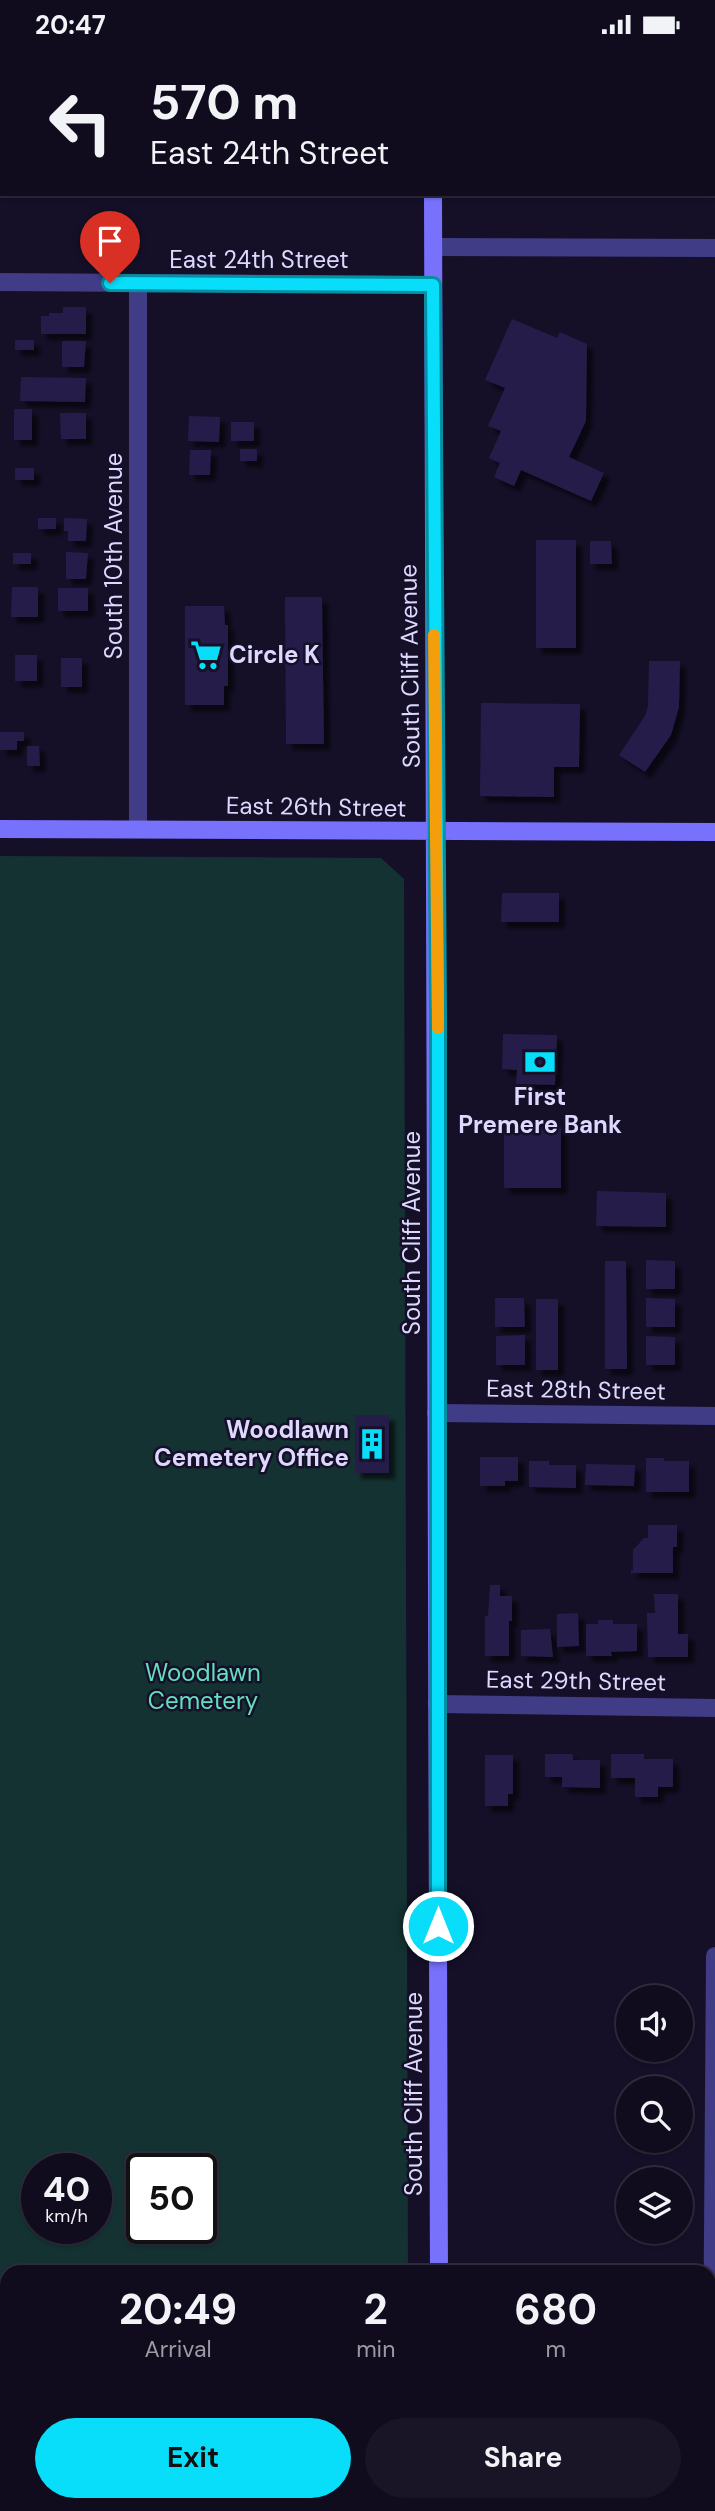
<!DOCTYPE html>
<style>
:root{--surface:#100c1e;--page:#191527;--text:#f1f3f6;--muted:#9c9ba4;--line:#302c3c;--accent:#08defa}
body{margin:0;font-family:"DM Sans",sans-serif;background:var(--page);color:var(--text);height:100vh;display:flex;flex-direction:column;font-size:26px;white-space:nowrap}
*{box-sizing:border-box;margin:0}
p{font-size:23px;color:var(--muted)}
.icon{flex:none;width:38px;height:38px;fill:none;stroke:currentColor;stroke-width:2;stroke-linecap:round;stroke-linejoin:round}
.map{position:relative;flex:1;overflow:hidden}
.sheet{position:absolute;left:0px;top:2216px;width:716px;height:247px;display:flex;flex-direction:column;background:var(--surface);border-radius:21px 21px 0 0;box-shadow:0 2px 5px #0004,0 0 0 2px var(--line)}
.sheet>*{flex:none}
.top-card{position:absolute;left:0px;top:0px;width:716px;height:147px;box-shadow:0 2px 5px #0004,0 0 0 2px var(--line);background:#100c1e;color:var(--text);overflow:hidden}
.fabs{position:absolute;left:616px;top:1936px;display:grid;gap:14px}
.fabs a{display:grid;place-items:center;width:77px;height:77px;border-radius:50%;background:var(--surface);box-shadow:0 2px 5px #0004,0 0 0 2px var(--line);font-size:35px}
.speed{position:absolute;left:21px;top:2104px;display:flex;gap:14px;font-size:35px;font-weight:700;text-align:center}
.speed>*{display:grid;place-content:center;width:91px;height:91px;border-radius:50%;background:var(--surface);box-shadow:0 2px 5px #0004,0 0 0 2px var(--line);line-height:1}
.speed small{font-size:18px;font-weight:400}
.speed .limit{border:4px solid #111;border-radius:10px;background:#fff;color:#111}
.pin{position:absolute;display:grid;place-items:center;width:60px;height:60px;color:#fff;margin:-72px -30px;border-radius:50% 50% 50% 0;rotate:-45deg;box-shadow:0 0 7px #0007}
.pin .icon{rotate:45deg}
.me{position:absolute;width:77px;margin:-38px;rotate:0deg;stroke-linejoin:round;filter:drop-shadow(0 0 5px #0008)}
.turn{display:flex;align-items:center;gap:24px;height:147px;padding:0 35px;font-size:32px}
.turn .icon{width:91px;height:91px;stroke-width:2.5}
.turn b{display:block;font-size:49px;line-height:60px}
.eta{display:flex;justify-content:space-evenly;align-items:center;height:119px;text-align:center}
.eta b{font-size:42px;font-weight:700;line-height:49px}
.cta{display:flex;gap:14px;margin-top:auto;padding:14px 35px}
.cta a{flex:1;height:80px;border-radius:42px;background:var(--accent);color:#111;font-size:28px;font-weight:700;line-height:80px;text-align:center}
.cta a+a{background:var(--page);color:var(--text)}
.status{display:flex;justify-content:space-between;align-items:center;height:49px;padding:0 35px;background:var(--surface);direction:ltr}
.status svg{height:19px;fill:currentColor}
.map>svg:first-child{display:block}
.green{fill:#133231;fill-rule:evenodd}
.building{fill:#261d48;filter:url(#shadow)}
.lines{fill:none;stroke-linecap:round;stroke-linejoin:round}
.minor{stroke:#403c86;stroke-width:18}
.secondary{stroke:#7771fc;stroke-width:18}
.route-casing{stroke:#0590a2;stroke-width:18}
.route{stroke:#08defa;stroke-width:12}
.slow{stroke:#f59e0b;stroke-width:12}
.labels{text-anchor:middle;stroke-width:5;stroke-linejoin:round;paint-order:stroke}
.street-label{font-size:24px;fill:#ddd8fe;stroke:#151028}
.poi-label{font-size:24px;font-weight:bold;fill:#ddd8fe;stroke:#151028;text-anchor:start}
.park-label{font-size:24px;fill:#64dec1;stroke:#151028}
</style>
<div class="status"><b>20:47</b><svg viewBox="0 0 49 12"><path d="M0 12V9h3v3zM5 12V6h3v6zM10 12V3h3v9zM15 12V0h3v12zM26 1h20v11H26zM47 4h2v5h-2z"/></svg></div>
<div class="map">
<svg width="715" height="2462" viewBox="0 0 715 2462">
<defs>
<filter id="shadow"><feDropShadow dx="6" dy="6" stdDeviation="2" flood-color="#0009"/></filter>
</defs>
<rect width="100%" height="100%" fill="#151028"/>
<!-- green -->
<path class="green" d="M 0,807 L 381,809 L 404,830 L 408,2222 L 7,2222 L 7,2455 L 407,2455 L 407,2462 L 0,2462 ZM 37,2119 L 96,2119 L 96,2179 L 37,2179 ZM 142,2119 L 201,2119 L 201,2179 L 142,2179 Z"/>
<!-- building -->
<path class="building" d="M 63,258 L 86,258 L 86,285 L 41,285 L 41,267 L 49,267 L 49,264 L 63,264 Z
M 512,270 L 557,289 L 560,283 L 587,295 L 586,372 L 569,408 L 604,424 L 591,452 L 521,421 L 514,437 L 494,428 L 500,414 L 489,409 L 501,382 L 488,377 L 505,339 L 485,331 Z
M 15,291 L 34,291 L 34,301 L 15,301 Z
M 62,292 L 86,292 L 84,318 L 62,318 Z
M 21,328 L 86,329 L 85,353 L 20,352 Z
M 14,360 L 32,360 L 32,391 L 14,391 Z
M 60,364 L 86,364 L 86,390 L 61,390 Z
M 189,367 L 220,368 L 219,393 L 188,392 Z
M 231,373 L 254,373 L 254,392 L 231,392 Z
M 240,400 L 257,400 L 257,412 L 240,412 Z
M 190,401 L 211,401 L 210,426 L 189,426 Z
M 15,419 L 34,419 L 34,431 L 15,431 Z
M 38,469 L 56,469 L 56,480 L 38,480 Z
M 64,469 L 87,470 L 86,492 L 68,492 L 68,482 L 64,482 Z
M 536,491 L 576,491 L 576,599 L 536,599 Z
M 590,492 L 611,492 L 612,515 L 590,515 Z
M 66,503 L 88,504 L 86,530 L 66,530 Z
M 13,504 L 31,504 L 31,515 L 13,515 Z
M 12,538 L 38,538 L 38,568 L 11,568 Z
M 58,539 L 88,539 L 88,562 L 58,562 Z
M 285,548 L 322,548 L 324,695 L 286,695 Z
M 185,557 L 224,557 L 225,576 L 228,576 L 228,637 L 224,637 L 224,656 L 185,656 Z
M 15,606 L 37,606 L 37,632 L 15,632 Z
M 61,609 L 82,609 L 82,638 L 61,638 Z
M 649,612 L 680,612 L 679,658 L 671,686 L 645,723 L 619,706 L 645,667 L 648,657 Z
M 481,654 L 580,655 L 579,718 L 554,718 L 554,748 L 480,747 Z
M 0,683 L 24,683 L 24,692 L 17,692 L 17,701 L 0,701 Z
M 27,697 L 39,697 L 40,717 L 27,717 Z
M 502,844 L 559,844 L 559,873 L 501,873 Z
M 503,985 L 557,986 L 555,1036 L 516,1035 L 517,1021 L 502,1020 Z
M 504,1078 L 561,1078 L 561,1139 L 504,1139 Z
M 597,1142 L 666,1144 L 666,1178 L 596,1177 Z
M 646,1211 L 675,1212 L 675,1240 L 646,1240 Z
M 605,1212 L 626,1212 L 627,1320 L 605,1320 Z
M 495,1249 L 524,1249 L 525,1278 L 495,1278 Z
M 646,1249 L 675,1250 L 675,1278 L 646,1278 Z
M 536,1250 L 558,1250 L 558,1321 L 536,1321 Z
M 525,1286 L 525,1316 L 496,1316 L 496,1287 Z
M 646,1287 L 675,1288 L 675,1316 L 646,1316 Z
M 355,1366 L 389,1366 L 389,1424 L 355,1424 Z
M 480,1408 L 518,1408 L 518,1432 L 505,1432 L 505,1437 L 480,1437 Z
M 646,1409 L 664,1409 L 664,1412 L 689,1412 L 689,1443 L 646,1443 Z
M 529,1412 L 549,1412 L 549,1416 L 576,1416 L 576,1439 L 529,1438 Z
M 586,1415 L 635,1416 L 634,1437 L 585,1436 Z
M 648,1476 L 677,1476 L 677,1498 L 673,1498 L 673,1524 L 631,1524 L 631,1521 L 633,1521 L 633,1501 L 644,1489 L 648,1489 Z
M 490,1536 L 500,1536 L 500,1547 L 512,1547 L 512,1572 L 509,1572 L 509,1607 L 485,1607 L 485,1567 L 488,1567 Z
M 654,1545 L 678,1545 L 678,1585 L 688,1585 L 688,1608 L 648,1608 L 647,1564 L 655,1564 Z
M 578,1564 L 579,1597 L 557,1598 L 557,1565 Z
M 598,1571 L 613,1571 L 613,1575 L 637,1575 L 637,1602 L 611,1603 L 612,1607 L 586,1607 L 586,1575 L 598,1575 Z
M 550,1580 L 553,1608 L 521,1607 L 521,1581 Z
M 545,1705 L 573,1705 L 573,1711 L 600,1711 L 600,1739 L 562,1738 L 562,1728 L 545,1728 Z
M 611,1705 L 644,1705 L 644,1710 L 673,1710 L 673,1738 L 658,1738 L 658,1748 L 635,1748 L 635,1729 L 611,1729 Z
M 485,1706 L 513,1706 L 513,1745 L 508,1745 L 508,1757 L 485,1757 Z"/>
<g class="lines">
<!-- minor -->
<path class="minor" d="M 434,198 L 715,199
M 0,233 L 433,236
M 138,234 L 138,780
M 436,1364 L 715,1367
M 437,1655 L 715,1659
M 711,2462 L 715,1907"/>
<!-- secondary -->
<path class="secondary" d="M 432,0 L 432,2
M 433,145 C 437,838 436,1530 439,2222
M 0,780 L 715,783
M 439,2455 L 439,2462"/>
</g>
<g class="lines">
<defs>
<path id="route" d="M 110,234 L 433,236 L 438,966 L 438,1877"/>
</defs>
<!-- route casing -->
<use href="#route" class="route-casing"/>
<!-- route -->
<use href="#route" class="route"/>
<!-- slow -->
<path class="slow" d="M 434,586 L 438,979"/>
</g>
<!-- icons -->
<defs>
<symbol id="supermarket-bare" viewBox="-9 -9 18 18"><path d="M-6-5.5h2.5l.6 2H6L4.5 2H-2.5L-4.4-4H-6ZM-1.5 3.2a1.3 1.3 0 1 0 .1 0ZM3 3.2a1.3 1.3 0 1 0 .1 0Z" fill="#08defa" stroke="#151028" stroke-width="2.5" paint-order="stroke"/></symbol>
<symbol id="bank-bare" viewBox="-9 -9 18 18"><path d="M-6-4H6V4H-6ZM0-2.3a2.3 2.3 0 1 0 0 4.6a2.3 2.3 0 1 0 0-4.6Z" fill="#08defa" stroke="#151028" stroke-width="2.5" paint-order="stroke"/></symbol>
<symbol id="building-bare" viewBox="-9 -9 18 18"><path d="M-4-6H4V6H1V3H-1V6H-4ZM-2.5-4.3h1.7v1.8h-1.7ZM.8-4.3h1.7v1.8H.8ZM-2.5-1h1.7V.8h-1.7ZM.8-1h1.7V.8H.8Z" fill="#08defa" stroke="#151028" stroke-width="2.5" paint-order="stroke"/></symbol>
</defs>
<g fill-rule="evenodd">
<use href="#supermarket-bare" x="184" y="584" width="44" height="44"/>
<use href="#bank-bare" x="518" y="991" width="44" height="44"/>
<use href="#building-bare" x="350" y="1373" width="44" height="44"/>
</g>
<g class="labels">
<!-- street labels -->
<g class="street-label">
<text x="259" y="219">East 24th Street</text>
<text transform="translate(114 507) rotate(-90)" y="8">South 10th Avenue</text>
<text transform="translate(410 617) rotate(-91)" y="8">South Cliff Avenue</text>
<text transform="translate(316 758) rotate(1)" y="8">East 26th Street</text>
<text transform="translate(412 1184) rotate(-90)" y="8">South Cliff Avenue</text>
<text transform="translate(576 1341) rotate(1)" y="8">East 28th Street</text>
<text transform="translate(576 1632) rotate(1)" y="8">East 29th Street</text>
<text transform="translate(414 2045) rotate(-90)" y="8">South Cliff Avenue</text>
</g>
<!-- poi labels -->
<g class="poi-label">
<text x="229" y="614">Circle K</text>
<text x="540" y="1056" text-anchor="middle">First<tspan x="540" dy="28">Premere Bank</tspan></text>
<text x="349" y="1389" text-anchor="end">Woodlawn<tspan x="349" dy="28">Cemetery Office</tspan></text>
</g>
<!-- park labels -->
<g class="park-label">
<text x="203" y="1632">Woodlawn<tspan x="203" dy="28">Cemetery</tspan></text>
</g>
</g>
</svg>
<div class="fabs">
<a><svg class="icon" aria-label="sound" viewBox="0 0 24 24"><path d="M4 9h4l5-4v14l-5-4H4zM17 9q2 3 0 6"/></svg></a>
<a><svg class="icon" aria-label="search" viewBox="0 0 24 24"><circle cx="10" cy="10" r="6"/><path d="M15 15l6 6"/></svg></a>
<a><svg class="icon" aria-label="layers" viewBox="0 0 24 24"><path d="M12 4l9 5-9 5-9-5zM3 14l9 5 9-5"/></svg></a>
</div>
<div class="speed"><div>40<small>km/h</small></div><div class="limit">50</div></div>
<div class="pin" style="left:110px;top:234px;background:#d93025"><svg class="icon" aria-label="arrive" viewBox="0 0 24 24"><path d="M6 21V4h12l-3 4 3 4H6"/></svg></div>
<svg class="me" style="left:438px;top:1877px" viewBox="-20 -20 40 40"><circle r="17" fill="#08defa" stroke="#fff" stroke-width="3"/><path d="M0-11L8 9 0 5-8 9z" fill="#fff"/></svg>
<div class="top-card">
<div class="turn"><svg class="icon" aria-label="left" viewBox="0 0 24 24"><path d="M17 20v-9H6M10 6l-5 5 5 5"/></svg><div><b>570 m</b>East 24th Street</div></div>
</div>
<section class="sheet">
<div class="eta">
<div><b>20:49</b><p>Arrival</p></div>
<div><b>2</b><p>min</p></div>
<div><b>680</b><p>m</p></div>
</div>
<div class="cta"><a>Exit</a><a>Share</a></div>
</section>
</div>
